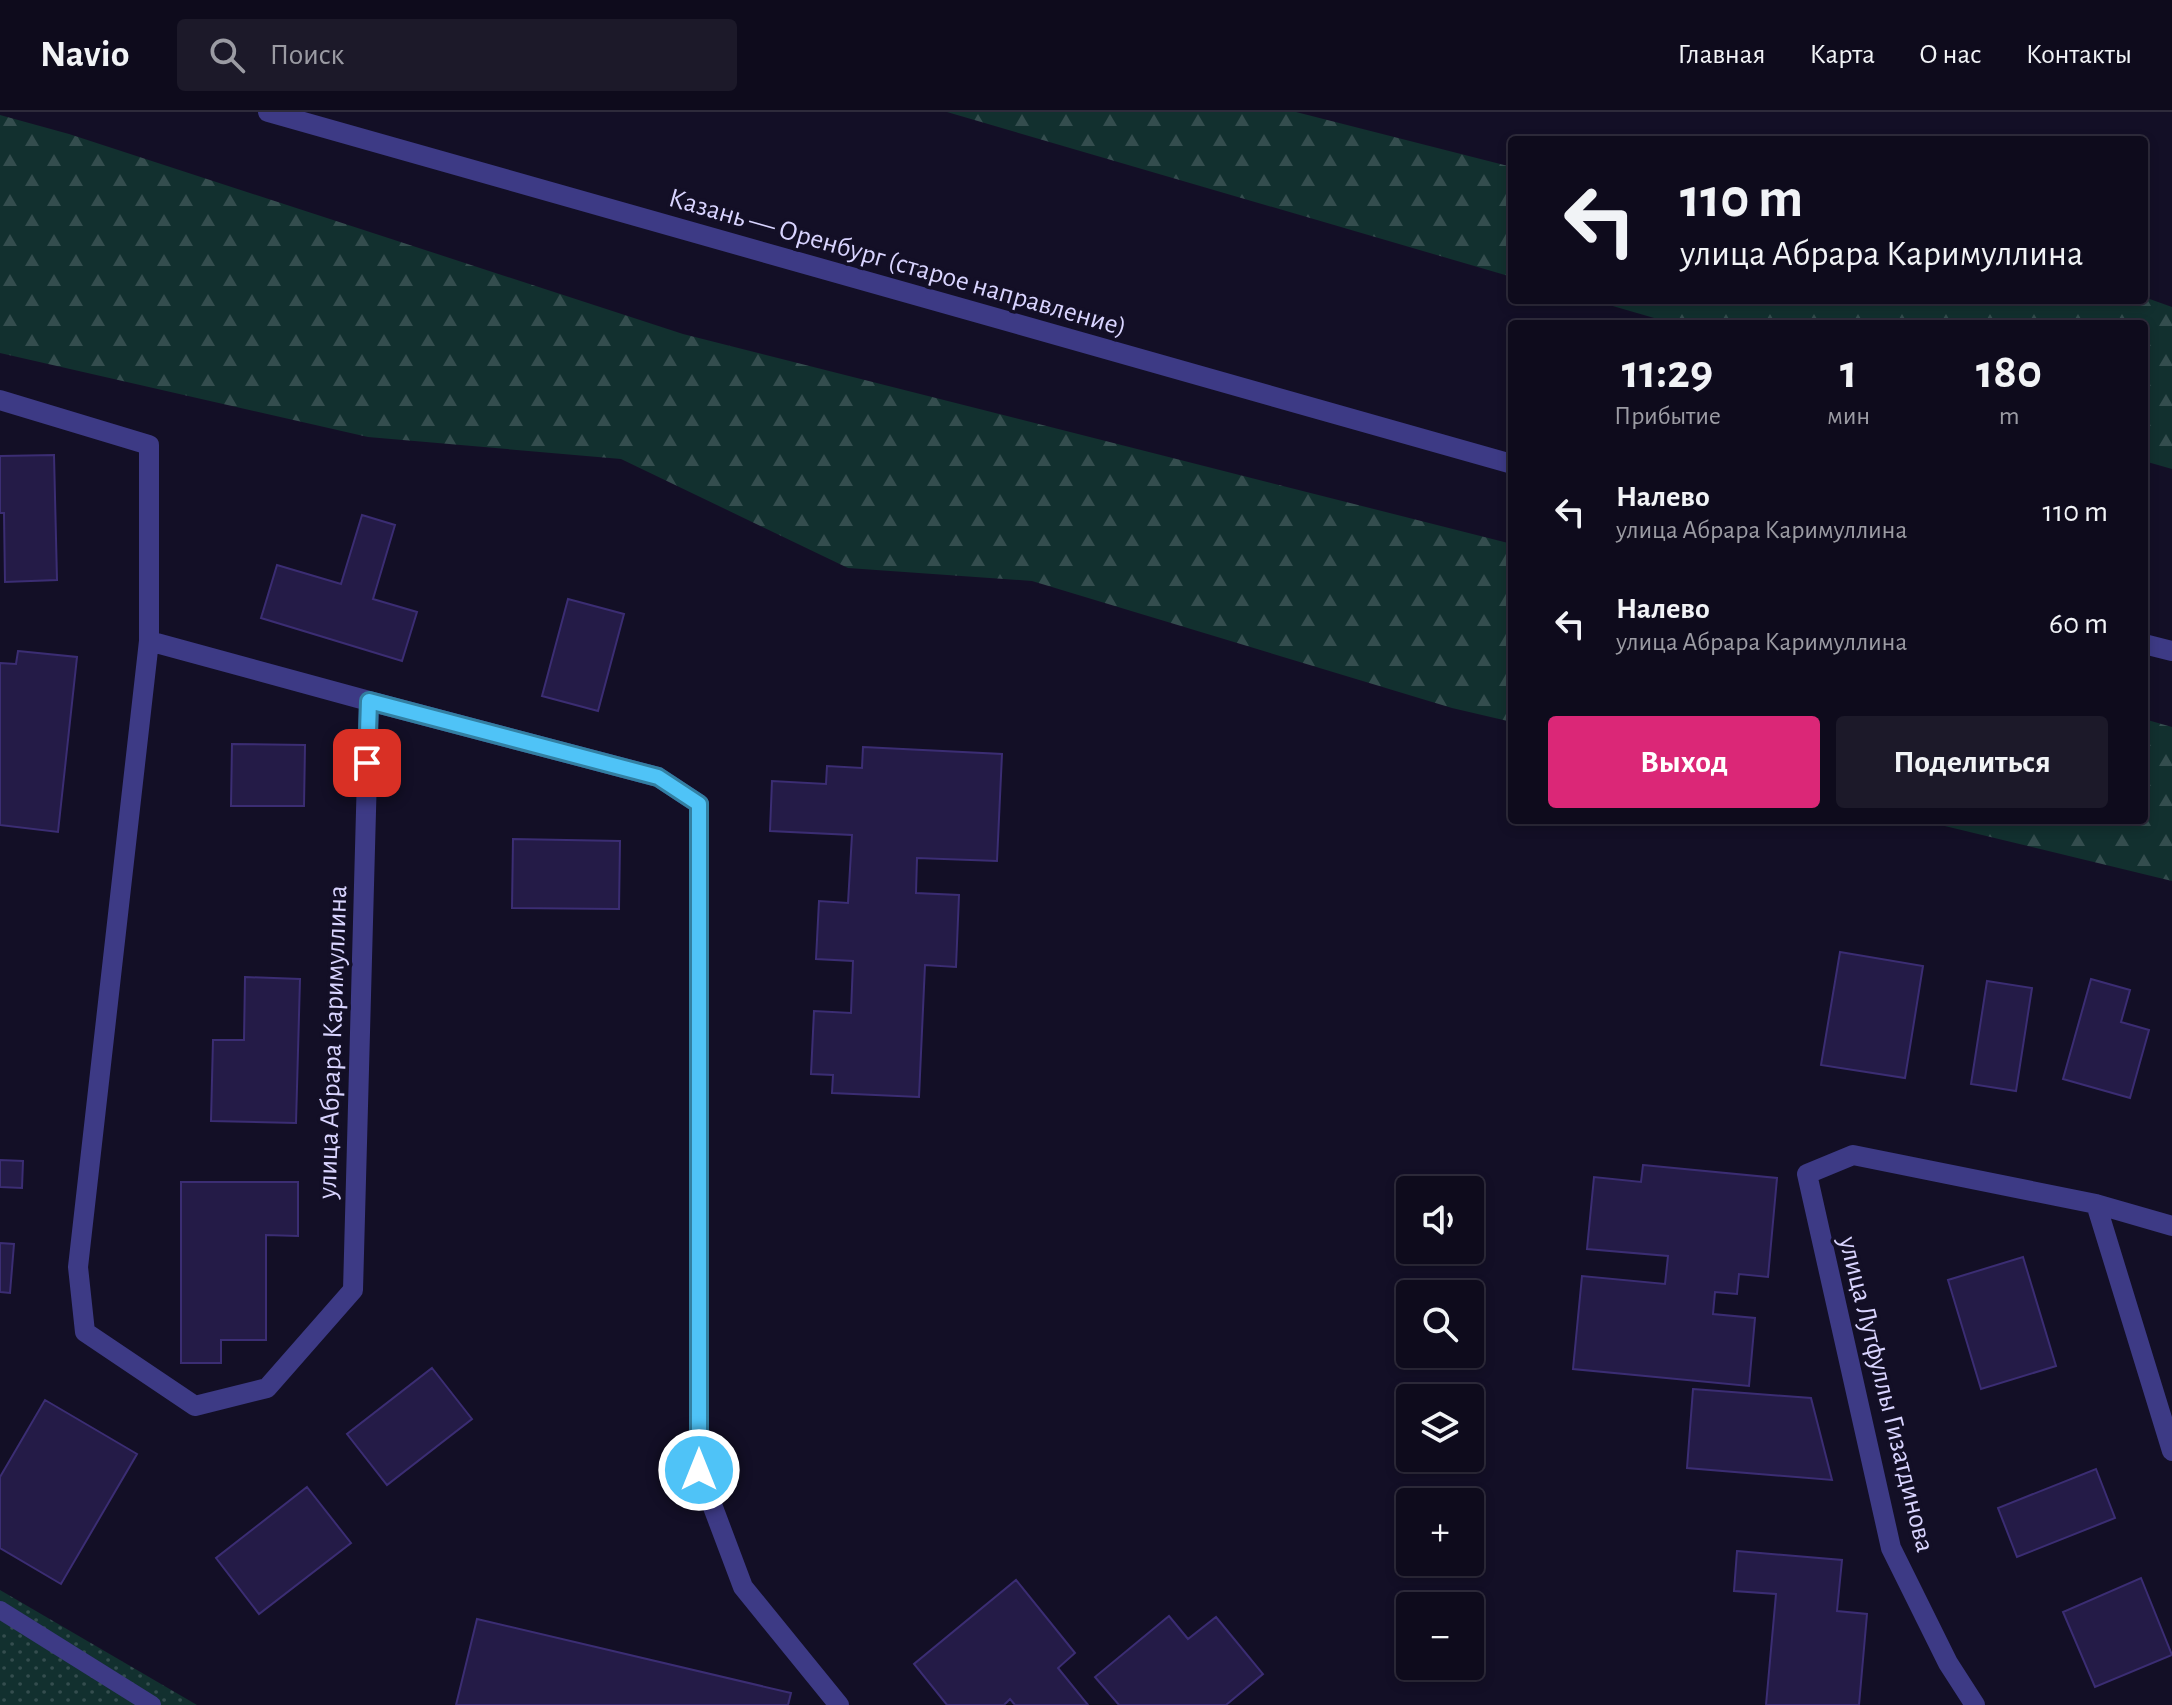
<!DOCTYPE html>
<html lang="ru">
<meta charset="utf-8">
<style>
:root{--surface:#0e0b1c;--page:#1c1929;--text:#f1f3f6;--muted:#9b9ba3;--line:#2e2b3b;--accent:#db2777}
body{margin:0;font-family:"Alegreya Sans",sans-serif;background:var(--page);color:var(--text);height:100vh;display:flex;flex-direction:column;font-size:30px;white-space:nowrap}
*{box-sizing:border-box;margin:0}
p{font-size:26px;color:var(--muted)}
.icon{flex:none;width:44px;height:44px;fill:none;stroke:currentColor;stroke-width:2;stroke-linecap:round;stroke-linejoin:round}
.map{position:relative;flex:1;overflow:hidden}
.side{position:absolute;left:1508px;top:208px;width:640px;height:504px;display:flex;flex-direction:column;background:var(--surface);border-radius:8px;box-shadow:0 4px 12px #0003,0 0 0 2px var(--line)}
.side>*{flex:none}
.top-card{position:absolute;left:1508px;top:24px;width:640px;height:168px;border-radius:8px;box-shadow:0 4px 12px #0003,0 0 0 2px var(--line);background:#0e0b1c;color:var(--text);overflow:hidden}
.buttons{position:absolute;left:1396px;top:1064px;display:grid;gap:16px}
.buttons a{display:grid;place-items:center;width:88px;height:88px;border-radius:8px;background:var(--surface);box-shadow:0 4px 12px #0003,0 0 0 2px var(--line);font-size:40px}
.pin{position:absolute;display:grid;place-items:center;width:68px;height:68px;color:#fff;margin:-34px;border-radius:16px;box-shadow:0 4px 12px #0006}
.me{position:absolute;width:88px;margin:-44px;rotate:0deg;stroke-linejoin:round;filter:drop-shadow(0 0 6px #0008)}
.turn{display:flex;align-items:center;gap:28px;height:168px;padding:0 40px;font-size:36px}
.turn .icon{width:104px;height:104px;stroke-width:2.5}
.turn b{display:block;font-size:56px;line-height:68px}
.eta{display:flex;justify-content:space-evenly;align-items:center;height:136px;text-align:center}
.eta b{font-size:48px;font-weight:600;line-height:56px}
.cta{display:flex;gap:16px;margin-top:auto;padding:16px 40px}
.cta a{flex:1;height:92px;border-radius:8px;background:var(--accent);color:#fff;font-size:32px;font-weight:600;line-height:92px;text-align:center}
.cta a+a{background:var(--page);color:var(--text)}
ul{padding:0;list-style:none}
li{display:flex;align-items:center;gap:24px;height:112px;padding:0 40px}
li div{flex:1}
li b{display:block;font-size:30px}
li em{font-style:normal}
header{display:flex;align-items:center;gap:48px;box-sizing:border-box;height:112px;padding:0 40px;background:var(--surface);border-bottom:2px solid var(--line)}
header strong{font-size:38px}
nav{display:flex;gap:44px;margin-inline-start:auto;font-size:28px}
.search{width:560px;height:72px;background:var(--page);display:flex;align-items:center;gap:20px;box-sizing:border-box;padding:0 28px;border-radius:8px;color:var(--muted);font-size:30px}
.map>svg:first-child{display:block}
.forest{fill:url(#forest-firs)}
.park{fill:url(#park-dots)}
.building{fill:#241b47;stroke:#3b2d73;stroke-width:2}
.lines{fill:none;stroke-linecap:round;stroke-linejoin:round}
.service{stroke:#3d3a85;stroke-width:18}
.minor{stroke:#3d3a85;stroke-width:20}
.route-casing{stroke:#337fa1;stroke-width:20}
.route{stroke:#4fc3f7;stroke-width:14}
.labels{text-anchor:middle;stroke-width:7;stroke-linejoin:round;paint-order:stroke}
.street-label{font-size:28px;fill:#d9d4ff;stroke:#130f26}
</style>
<header>
<strong>Navio</strong>
<div class="search"><svg class="icon" aria-label="search" viewBox="0 0 24 24"><circle cx="10" cy="10" r="6"/><path d="M15 15l6 6"/></svg>Поиск</div>
<nav><a>Главная</a><a>Карта</a><a>О нас</a><a>Контакты</a></nav>
</header>
<div class="map">
<svg width="2172" height="1593" viewBox="0 0 2172 1593">
<defs>
<pattern id="forest-firs" width="22" height="20" patternUnits="userSpaceOnUse" patternTransform="scale(2)"><rect width="22" height="20" fill="#12302f"/><path d="M5 1l3.5 6h-7zM16 11l3.5 6h-7z" fill="#344d4e"/></pattern>
<pattern id="park-dots" width="8" height="8" patternUnits="userSpaceOnUse" patternTransform="scale(2)"><rect width="8" height="8" fill="#12302f"/><path d="M2 2h.1M6 6h.1" fill="none" stroke="#344d4e" stroke-width="1.8" stroke-linecap="round"/></pattern>
</defs>
<rect width="100%" height="100%" fill="#130f26"/>
<!-- forest -->
<path class="forest" d="M 947,0 L 1296,0 L 1512,55 L 1512,165 Z
M 0,3 L 69,22 L 683,222 L 1512,432 L 1512,610 L 1452,596 L 1032,469 L 848,456 L 621,347 L 368,325 L 0,241 Z
M 2144,185 L 2172,195 L 2172,357 L 2144,349 L 2144,212 L 1675,212 L 1592,188 L 2040,190 L 2144,188 Z
M 2144,607 L 2172,615 L 2172,769 L 1920,708 L 2144,708 Z"/>
<!-- park -->
<path class="park" d="M 0,1478 L 197,1593 L 0,1593 Z"/>
<!-- building -->
<path class="building" d="M 54,343 L 57,468 L 5,470 L 4,401 L 0,401 L 0,344 Z
M 362,403 L 395,413 L 373,487 L 417,500 L 402,549 L 261,506 L 277,453 L 341,472 Z
M 568,487 L 624,502 L 598,599 L 542,584 Z
M 18,539 L 77,545 L 58,720 L 0,713 L 0,551 L 16,552 Z
M 232,632 L 305,633 L 304,694 L 231,694 Z
M 863,635 L 1002,642 L 997,749 L 917,746 L 916,781 L 959,783 L 956,855 L 925,853 L 919,985 L 832,981 L 833,963 L 811,962 L 814,899 L 851,901 L 853,849 L 816,847 L 819,789 L 848,791 L 852,723 L 770,719 L 772,669 L 826,672 L 827,654 L 862,656 Z
M 513,727 L 620,729 L 619,797 L 512,796 Z
M 1840,840 L 1923,854 L 1905,966 L 1821,953 Z
M 245,865 L 300,867 L 296,1011 L 211,1009 L 213,928 L 244,928 Z
M 2091,867 L 2130,878 L 2121,910 L 2149,918 L 2130,986 L 2063,967 Z
M 1987,869 L 2032,876 L 2016,979 L 1971,972 Z
M 0,1048 L 23,1049 L 22,1076 L 0,1075 Z
M 1643,1053 L 1777,1066 L 1768,1165 L 1739,1162 L 1737,1182 L 1715,1180 L 1713,1202 L 1755,1206 L 1749,1274 L 1573,1257 L 1582,1164 L 1665,1172 L 1668,1144 L 1587,1137 L 1594,1065 L 1641,1070 Z
M 181,1070 L 298,1070 L 298,1124 L 266,1123 L 266,1228 L 221,1228 L 221,1251 L 181,1251 Z
M 0,1131 L 14,1132 L 10,1181 L 0,1180 Z
M 2023,1145 L 2056,1254 L 1981,1277 L 1948,1168 Z
M 432,1256 L 472,1307 L 387,1373 L 347,1322 Z
M 1693,1277 L 1811,1286 L 1832,1368 L 1687,1356 Z
M 45,1288 L 137,1342 L 61,1472 L 0,1436 L 0,1365 Z
M 2096,1357 L 2115,1406 L 2017,1445 L 1998,1396 Z
M 307,1375 L 351,1431 L 259,1502 L 216,1446 Z
M 1737,1439 L 1842,1448 L 1837,1499 L 1867,1502 L 1859,1593 L 1766,1593 L 1776,1482 L 1734,1479 Z
M 2141,1466 L 2172,1543 L 2095,1575 L 2063,1500 Z
M 1016,1468 L 1075,1541 L 1058,1556 L 1088,1593 L 1015,1593 L 1010,1587 L 1004,1593 L 947,1593 L 914,1552 Z
M 1169,1504 L 1188,1527 L 1216,1505 L 1263,1562 L 1226,1593 L 1119,1593 L 1095,1565 Z
M 477,1507 L 791,1581 L 788,1593 L 456,1593 Z"/>
<g class="lines">
<!-- service -->
<path class="service" d="M 0,1498 L 152,1593"/>
<!-- minor -->
<path class="minor" d="M 268,0 L 1512,352
M 0,288 L 149,333 L 149,529 L 78,1155 L 85,1220 L 195,1294 L 267,1276 L 353,1178 L 369,589 L 658,665 L 699,692 L 699,1358 L 743,1475 L 839,1593
M 149,529 L 369,589
M 2144,532 L 2172,539
M 2096,1092 L 2172,1339
M 1975,1593 L 1948,1551 L 1891,1436 L 1807,1062 L 1853,1043 L 2096,1092 L 2172,1114"/>
</g>
<g class="lines">
<defs>
<path id="route" d="M 367,651 L 369,589 L 658,665 L 699,692 L 699,1358"/>
</defs>
<!-- route casing -->
<use href="#route" class="route-casing"/>
<!-- route -->
<use href="#route" class="route"/>
</g>
<g class="labels">
<!-- street labels -->
<g class="street-label">
<text transform="translate(898 149) rotate(16)" y="10">Казань — Оренбург (старое направление)</text>
<text transform="translate(331 930) rotate(-88)" y="10">улица Абрара Каримуллина</text>
<text transform="translate(1888 1282) rotate(76)" y="10">улица Лутфуллы Гизатдинова</text>
</g>
</g>
</svg>
<div class="buttons">
<a><svg class="icon" aria-label="sound" viewBox="0 0 24 24"><path d="M4 9h4l5-4v14l-5-4H4zM17 9q2 3 0 6"/></svg></a>
<a><svg class="icon" aria-label="search" viewBox="0 0 24 24"><circle cx="10" cy="10" r="6"/><path d="M15 15l6 6"/></svg></a>
<a><svg class="icon" aria-label="layers" viewBox="0 0 24 24"><path d="M12 4l9 5-9 5-9-5zM3 14l9 5 9-5"/></svg></a>
<a>+</a>
<a>−</a>
</div>
<div class="pin" style="left:367px;top:651px;background:#d93025"><svg class="icon" aria-label="arrive" viewBox="0 0 24 24"><path d="M6 21V4h12l-3 4 3 4H6"/></svg></div>
<svg class="me" style="left:699px;top:1358px" viewBox="-20 -20 40 40"><circle r="17" fill="#4fc3f7" stroke="#fff" stroke-width="3"/><path d="M0-11L8 9 0 5-8 9z" fill="#fff"/></svg>
<div class="top-card">
<div class="turn"><svg class="icon" aria-label="left" viewBox="0 0 24 24"><path d="M17 20v-9H6M10 6l-5 5 5 5"/></svg><div><b>110 m</b>улица Абрара Каримуллина</div></div>
</div>
<section class="side">
<div class="eta">
<div><b>11:29</b><p>Прибытие</p></div>
<div><b>1</b><p>мин</p></div>
<div><b>180</b><p>m</p></div>
</div>
<ul>
<li><svg class="icon" aria-label="left" viewBox="0 0 24 24"><path d="M17 20v-9H6M10 6l-5 5 5 5"/></svg><div><b>Налево</b><p>улица Абрара Каримуллина</p></div><em>110 m</em></li>
<li><svg class="icon" aria-label="left" viewBox="0 0 24 24"><path d="M17 20v-9H6M10 6l-5 5 5 5"/></svg><div><b>Налево</b><p>улица Абрара Каримуллина</p></div><em>60 m</em></li>
</ul>
<div class="cta"><a>Выход</a><a>Поделиться</a></div>
</section>
</div>
